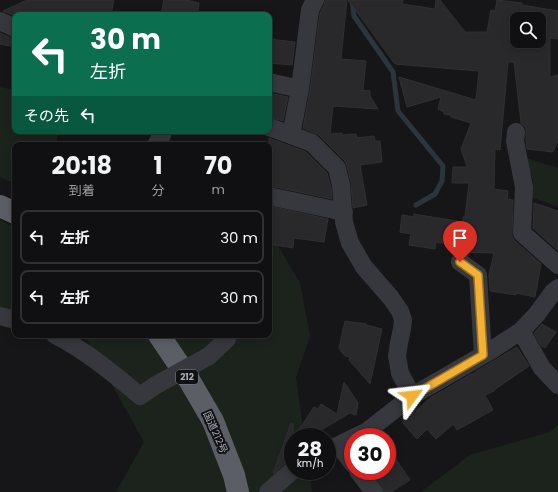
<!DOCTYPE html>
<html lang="ja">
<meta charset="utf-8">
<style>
:root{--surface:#101012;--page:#1e1e20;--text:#f1f3f6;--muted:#9c9d9f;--line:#303032}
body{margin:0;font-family:Poppins,"Noto Sans JP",sans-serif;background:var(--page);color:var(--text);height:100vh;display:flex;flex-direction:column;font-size:15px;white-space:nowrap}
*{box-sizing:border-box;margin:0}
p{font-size:13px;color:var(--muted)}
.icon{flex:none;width:22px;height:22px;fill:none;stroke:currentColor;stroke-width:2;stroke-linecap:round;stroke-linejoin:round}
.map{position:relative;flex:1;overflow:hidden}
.panel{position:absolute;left:12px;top:142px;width:260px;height:196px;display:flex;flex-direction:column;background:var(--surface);border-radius:8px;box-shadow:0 2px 10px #0003,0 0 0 1px var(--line)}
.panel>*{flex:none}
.hud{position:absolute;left:12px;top:12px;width:260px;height:122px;border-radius:8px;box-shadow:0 2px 10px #0003,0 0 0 1px var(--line);background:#0b6e4f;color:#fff;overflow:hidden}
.buttons{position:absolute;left:510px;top:12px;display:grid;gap:8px}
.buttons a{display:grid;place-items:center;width:36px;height:36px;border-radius:8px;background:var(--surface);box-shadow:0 2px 10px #0003,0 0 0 1px var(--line);font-size:20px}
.speed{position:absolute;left:284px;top:428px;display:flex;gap:8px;font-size:20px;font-weight:700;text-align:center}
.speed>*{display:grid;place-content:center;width:52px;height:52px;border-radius:50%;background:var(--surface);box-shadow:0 2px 10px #0003,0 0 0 1px var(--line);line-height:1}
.speed small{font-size:10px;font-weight:400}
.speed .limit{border:6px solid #d22;background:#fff;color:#111}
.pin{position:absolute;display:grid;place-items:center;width:34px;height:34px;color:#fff;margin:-41px -17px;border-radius:50% 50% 50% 0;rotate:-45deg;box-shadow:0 0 4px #0007}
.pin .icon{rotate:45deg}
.me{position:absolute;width:44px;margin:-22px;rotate:60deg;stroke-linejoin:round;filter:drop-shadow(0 0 3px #0008)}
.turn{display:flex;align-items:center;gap:14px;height:84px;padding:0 12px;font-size:18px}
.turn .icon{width:52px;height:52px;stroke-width:2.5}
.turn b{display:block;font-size:28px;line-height:34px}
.then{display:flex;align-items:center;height:38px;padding:0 12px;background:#0003;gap:8px;font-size:15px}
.eta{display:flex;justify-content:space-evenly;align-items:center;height:68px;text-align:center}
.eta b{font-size:24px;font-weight:700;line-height:28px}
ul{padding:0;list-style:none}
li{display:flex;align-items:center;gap:12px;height:54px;margin:0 8px 6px;padding:0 4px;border:2px solid var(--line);border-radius:8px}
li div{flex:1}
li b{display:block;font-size:15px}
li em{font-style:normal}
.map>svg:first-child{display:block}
.green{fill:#1c231d}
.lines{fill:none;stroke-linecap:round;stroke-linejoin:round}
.stream{stroke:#2c353c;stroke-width:5}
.building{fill:#29292c;stroke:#303034;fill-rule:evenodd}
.minor{stroke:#37383d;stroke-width:18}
.trunk{stroke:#5b5e65;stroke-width:22}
.minor-bridge{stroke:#37383d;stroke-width:18}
.route-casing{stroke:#9d7322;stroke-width:10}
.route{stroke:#f2b134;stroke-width:7}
.labels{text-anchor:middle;stroke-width:4;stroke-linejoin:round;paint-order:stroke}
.shield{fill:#111113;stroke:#7b7e86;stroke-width:1}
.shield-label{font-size:9px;font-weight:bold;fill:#a8adb8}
.street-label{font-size:10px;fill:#a8adb8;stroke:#111113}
</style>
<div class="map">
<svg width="558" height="492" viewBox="0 0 558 492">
<rect width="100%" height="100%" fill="#161618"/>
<!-- green -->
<path class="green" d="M 0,87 L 15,90 L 15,131 L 57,131 L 57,145 L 15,145 L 15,181 L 8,181 L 0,177 Z
M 526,158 L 558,168 L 558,207 L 531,197 L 533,181 Z
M 0,220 L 15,228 L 15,315 L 0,308 Z
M 269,232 L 271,234 L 300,283 L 310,336 L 296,377 L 304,437 L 293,437 L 293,471 L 309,471 L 312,492 L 116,492 L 144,442 L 86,338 L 76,335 L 269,335 Z
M 558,425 L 558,492 L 421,492 L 470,455 L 550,432 Z"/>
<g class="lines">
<!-- stream -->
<path class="stream" d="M 352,0 L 354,16 L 393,72 L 398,111 L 443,166 L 442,181 L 435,194 L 416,205"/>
</g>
<!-- building -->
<path class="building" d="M 27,0 L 114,0 L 111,15 L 15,15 L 15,16 L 3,11 Z
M 164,0 L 187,0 L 199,3 L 197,15 L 161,15 Z
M 325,0 L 347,0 L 341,59 L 366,61 L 363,90 L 370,91 L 370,96 L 378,109 L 333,106 L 330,134 L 342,133 L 342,135 L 356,134 L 357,138 L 374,136 L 375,141 L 380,141 L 382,162 L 360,165 L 367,205 L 353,208 L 351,183 L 347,166 L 345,161 L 319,135 L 303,128 L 310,90 L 320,13 L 324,5 Z
M 348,0 L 403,0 L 402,4 L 435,9 L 436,0 L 440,0 L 465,32 L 487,32 L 491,10 L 495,11 L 497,0 L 522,3 L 522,5 L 558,11 L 558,39 L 550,38 L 550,77 L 558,75 L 558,141 L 553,152 L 527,149 L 526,141 L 526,128 L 521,123 L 514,62 L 508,62 L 500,150 L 495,149 L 494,189 L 508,191 L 507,199 L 513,200 L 512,233 L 512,237 L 515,241 L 541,264 L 535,297 L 516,293 L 516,295 L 490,291 L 489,275 L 494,253 L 461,252 L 461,247 L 436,242 L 435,249 L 409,245 L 411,234 L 400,232 L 402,215 L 414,217 L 414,214 L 463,222 L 463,217 L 465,217 L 469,183 L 452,183 L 453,167 L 467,167 L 461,149 L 471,123 L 451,117 L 451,115 L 444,114 L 443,111 L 438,109 L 441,97 L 407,107 L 399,77 L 476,100 L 479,71 L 395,64 ZM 517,19 L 539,19 L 539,41 L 517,41 Z
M 0,33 L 11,38 L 15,38 L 15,47 L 0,44 Z
M 269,39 L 295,42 L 292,65 L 269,63 Z
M 269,93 L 288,97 L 283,121 L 269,117 Z
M 269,138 L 306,152 L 327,173 L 331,187 L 332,199 L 275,187 L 269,187 Z
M 534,203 L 558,211 L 558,251 L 533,228 Z
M 269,206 L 328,219 L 324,242 L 294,238 L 293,248 L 269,244 Z
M 345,321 L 366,324 L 366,325 L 382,329 L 370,384 L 349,360 L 350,357 L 345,356 L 339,348 Z
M 542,324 L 556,332 L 545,348 L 541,346 L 534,333 Z
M 517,347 L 529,366 L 494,390 L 494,391 L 485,395 L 493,410 L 457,430 L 453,424 L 436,439 L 427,429 L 417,439 L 402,422 L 430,398 L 471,374 L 471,375 L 478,370 Z
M 344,382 L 358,403 L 356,415 L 350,413 L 321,430 L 317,437 L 294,437 L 314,407 L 318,409 L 321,404 L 337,414 Z
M 291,423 L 293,424 L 293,455 L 291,460 L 286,462 L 273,474 Z
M 387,446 L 410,480 L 391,492 L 384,492 L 382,486 L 371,471 L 387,471 Z"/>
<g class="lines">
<!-- minor -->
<path class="minor" d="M 315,0 L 310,10 L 300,89 L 291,135 L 312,143 L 337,168 L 341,185 L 344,222 L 350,243 L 364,267 L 391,298 L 400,311 L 403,320 L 402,329 L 399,343 L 397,356 L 400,373 L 412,396
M 0,21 L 15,28
M 269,82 L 300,89
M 269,127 L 291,135
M 516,132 L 515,141 L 524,187 L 522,233 L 558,265
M 156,145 L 162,135 L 163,131
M 273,197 L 344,212
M 460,262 L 478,275 L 483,355
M 0,316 L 15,320
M 521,331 L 542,368 L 558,385
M 55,335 C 85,350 114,374 140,396 L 156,385
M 209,356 L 227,339 L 222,335
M 355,437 L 366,432 L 412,396 L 490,351 L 521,331 L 537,314 L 553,292 L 558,288
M 339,445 L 353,464
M 327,451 L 353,438
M 358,471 L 374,492
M 268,492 L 293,470"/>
<!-- trunk -->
<path class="trunk" d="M 0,206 L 15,213
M 159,335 L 188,378 L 213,421 L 234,475 L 238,492"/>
<!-- minor-bridge -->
<path class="minor-bridge" d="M 156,385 L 209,356"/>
</g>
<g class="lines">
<defs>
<path id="route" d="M 412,396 L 483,355 L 478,275 L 460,262"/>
</defs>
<!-- route casing -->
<use href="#route" class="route-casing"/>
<!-- route -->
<use href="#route" class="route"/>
</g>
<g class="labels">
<!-- shield labels -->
<rect class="shield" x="176" y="370" width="22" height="14" rx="3"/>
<g class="shield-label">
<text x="187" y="380">212</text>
</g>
<!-- street labels -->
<g class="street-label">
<text transform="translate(216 432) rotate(66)" y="4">国道212号</text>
</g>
</g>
</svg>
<div class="buttons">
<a><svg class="icon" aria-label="search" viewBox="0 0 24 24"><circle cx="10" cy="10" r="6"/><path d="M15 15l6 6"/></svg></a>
</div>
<div class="speed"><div>28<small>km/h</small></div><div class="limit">30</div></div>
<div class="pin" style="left:460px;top:262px;background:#d93025"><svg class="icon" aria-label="arrive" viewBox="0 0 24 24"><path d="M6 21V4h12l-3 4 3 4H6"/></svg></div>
<svg class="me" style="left:412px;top:396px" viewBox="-20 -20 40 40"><path d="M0-17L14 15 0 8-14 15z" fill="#f2b134" stroke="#fff" stroke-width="4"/></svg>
<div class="hud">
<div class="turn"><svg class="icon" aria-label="left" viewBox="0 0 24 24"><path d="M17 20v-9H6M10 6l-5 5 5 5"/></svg><div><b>30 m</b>左折</div></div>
<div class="then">その先<svg class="icon" aria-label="left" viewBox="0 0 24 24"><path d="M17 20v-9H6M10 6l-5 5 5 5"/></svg></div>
</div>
<section class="panel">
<div class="eta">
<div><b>20:18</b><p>到着</p></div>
<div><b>1</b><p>分</p></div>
<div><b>70</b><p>m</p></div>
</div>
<ul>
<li><svg class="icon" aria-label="left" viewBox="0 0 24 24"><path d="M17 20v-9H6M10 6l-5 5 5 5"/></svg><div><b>左折</b></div><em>30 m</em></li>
<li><svg class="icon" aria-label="left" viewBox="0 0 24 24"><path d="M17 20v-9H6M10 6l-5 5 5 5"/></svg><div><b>左折</b></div><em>30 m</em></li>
</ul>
</section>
</div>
